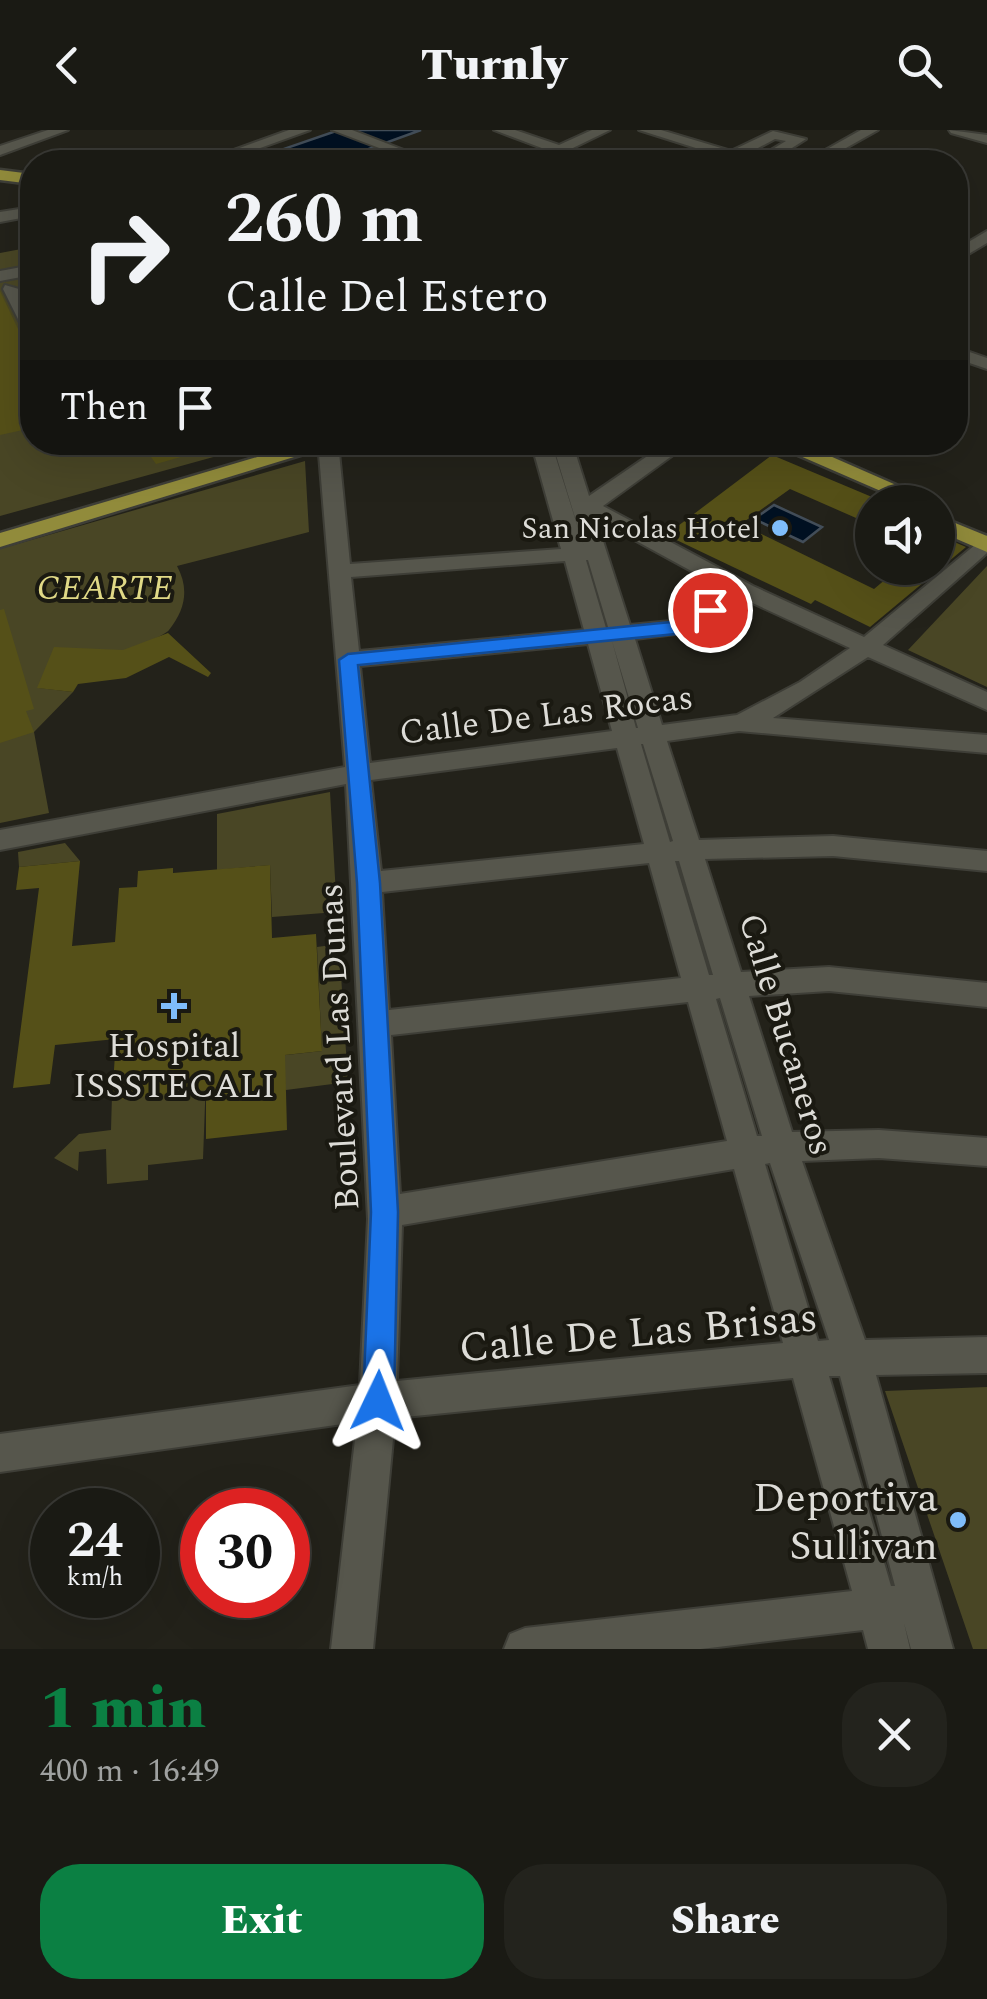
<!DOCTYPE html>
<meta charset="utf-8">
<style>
:root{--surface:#1a1a14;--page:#23231d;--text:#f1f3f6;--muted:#9fa1a0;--line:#383834;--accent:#0b8043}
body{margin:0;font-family:Spectral,serif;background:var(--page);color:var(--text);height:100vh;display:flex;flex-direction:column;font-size:38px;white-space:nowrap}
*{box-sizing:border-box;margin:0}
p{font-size:32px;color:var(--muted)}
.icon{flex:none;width:55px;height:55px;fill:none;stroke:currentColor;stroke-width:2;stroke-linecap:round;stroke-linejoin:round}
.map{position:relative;height:1519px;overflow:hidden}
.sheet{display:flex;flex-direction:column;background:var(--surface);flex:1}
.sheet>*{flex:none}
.banner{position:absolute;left:20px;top:20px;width:948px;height:305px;border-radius:40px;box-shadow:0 10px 40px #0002,0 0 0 2px var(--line);background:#1a1a14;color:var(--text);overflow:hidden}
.buttons{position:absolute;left:855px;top:355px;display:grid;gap:20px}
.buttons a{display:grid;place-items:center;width:100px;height:100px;border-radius:50%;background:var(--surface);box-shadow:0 10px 40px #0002,0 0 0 2px var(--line);font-size:50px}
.speed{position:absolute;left:30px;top:1358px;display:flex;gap:20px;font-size:50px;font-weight:700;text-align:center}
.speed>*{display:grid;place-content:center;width:130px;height:130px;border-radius:50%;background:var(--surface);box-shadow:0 10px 40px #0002,0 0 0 2px var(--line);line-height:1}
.speed small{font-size:25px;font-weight:400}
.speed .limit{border:15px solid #d22;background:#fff;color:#111}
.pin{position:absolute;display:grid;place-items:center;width:85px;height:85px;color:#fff;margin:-42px;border:5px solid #fff;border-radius:50%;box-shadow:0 2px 10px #0007}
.me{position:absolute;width:110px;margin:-55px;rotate:2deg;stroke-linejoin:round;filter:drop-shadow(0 0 8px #0008)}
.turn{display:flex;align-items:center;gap:35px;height:210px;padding:0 40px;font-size:45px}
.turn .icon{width:130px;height:130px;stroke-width:2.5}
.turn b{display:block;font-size:70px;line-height:85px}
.then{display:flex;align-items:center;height:95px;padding:0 40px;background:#0003;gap:20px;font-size:38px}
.round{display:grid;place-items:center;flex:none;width:105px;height:105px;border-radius:40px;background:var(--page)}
.headline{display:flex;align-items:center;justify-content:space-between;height:170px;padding:0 40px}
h1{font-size:60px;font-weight:800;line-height:75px;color:var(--accent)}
.button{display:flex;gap:20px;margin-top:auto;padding:20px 40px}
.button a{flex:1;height:115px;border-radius:40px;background:var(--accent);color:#fff;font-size:40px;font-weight:800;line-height:115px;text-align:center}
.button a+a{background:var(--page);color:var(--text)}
header{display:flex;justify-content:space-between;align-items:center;height:130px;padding:0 40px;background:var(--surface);font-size:45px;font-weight:800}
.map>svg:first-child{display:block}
.green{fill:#494625}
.water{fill:#001021;stroke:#424d58;stroke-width:2.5}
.building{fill:#555018}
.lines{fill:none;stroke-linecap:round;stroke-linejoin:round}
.minor-casing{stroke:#3e3e37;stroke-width:4}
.major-casing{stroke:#3e3e37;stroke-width:5}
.minor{fill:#56564c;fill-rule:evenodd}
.major{fill:#918b3b;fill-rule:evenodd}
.route{fill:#1a73e8;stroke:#114b97;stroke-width:2.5}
.poi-dot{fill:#7fbdfa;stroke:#1a1911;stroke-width:4}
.labels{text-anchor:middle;stroke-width:8;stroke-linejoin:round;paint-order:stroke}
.far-poi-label{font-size:30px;fill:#dddcd7;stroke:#1a1911;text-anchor:end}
.park-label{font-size:35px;font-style:italic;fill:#e0d986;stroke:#1a1911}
.street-label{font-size:35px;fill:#dddcd7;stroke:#1a1911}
.poi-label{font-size:35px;fill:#dddcd7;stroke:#1a1911}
.near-street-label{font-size:42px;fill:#dddcd7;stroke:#1a1911}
.near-poi-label{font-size:42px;fill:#dddcd7;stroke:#1a1911;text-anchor:end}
</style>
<header><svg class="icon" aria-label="back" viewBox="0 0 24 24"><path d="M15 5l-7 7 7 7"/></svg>Turnly<svg class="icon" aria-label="search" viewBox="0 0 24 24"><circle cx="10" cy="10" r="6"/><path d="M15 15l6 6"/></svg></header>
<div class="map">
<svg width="987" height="1519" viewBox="0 0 987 1519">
<rect width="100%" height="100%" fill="#23221a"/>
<!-- green -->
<path class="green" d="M 32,117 L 32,312 L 264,313 L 0,386 L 0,123 Z
M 305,331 L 309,402 L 177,436 C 189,458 186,479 169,500 C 163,509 58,550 39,558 L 73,562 L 34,602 L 49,683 L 0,693 L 0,419 Z
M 987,436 L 987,557 L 908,520 Z
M 330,662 L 337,782 L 272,787 L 270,735 L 217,740 L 217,684 Z
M 65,713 L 80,731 L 19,737 L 18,722 Z
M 339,814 L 348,952 L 286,960 L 259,928 L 322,921 L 317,817 Z
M 208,893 L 203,1029 L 148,1035 L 148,1050 L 107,1054 L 106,1019 L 79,1022 L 78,1041 L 54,1028 L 79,1004 L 111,1000 L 112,965 L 190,961 Z
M 987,1257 L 987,1519 L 973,1519 L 885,1261 Z"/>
<!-- water -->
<path class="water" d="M 339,0 L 421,0 L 333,32 L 246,32 Z
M 774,375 L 822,397 L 803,412 L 754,389 Z"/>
<!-- building -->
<path class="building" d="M 0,161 L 28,220 L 24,227 L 32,247 L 32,298 L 0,305 Z
M 140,312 L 212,312 L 213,318 L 156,334 Z
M 772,325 L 872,367 L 872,395 L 790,359 L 741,394 L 874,459 L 899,438 L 938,438 L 938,405 L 966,417 L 870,497 L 815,470 L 811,474 L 666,405 Z
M 4,479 L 34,579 L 26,581 L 34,602 L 0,613 L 0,480 Z
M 168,503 L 211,543 L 208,547 L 169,527 L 126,548 L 78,554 L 73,562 L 37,558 L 54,517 L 123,520 Z
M 80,731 L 72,816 L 115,812 L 119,758 L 137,757 L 138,741 L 173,738 L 173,743 L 270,735 L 272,808 L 316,804 L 322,921 L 285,925 L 287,1000 L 206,1009 L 206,960 L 112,970 L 116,909 L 55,915 L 50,954 L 13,958 L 39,758 L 16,760 L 19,737 Z"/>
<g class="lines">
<defs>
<path id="minor" d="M 48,0 L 68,0 L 0,25 L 0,16 Z
M 289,0 L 310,0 L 221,32 L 201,32 Z
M 332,0 L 352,0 L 435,32 L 416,32 Z
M 494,0 L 515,0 L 559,15 L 592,0 L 610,0 L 544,32 L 526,32 L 547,20 Z
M 639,0 L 661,0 L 731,21 L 773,1 L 806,9 L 770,32 L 740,32 ZM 775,9 L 786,11 L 756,29 L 745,25 Z
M 861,0 L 878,0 L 821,32 L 804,32 Z
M 949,0 L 987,5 L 987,13 L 951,3 Z
M 32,77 L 32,86 L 0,92 L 0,82 Z
M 987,101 L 987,113 L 955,132 L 955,120 Z
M 32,135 L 32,145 L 0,151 L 0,141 Z
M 5,155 L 19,159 L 32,184 L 32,204 L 23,199 L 3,159 Z
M 955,217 L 987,228 L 987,239 L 955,228 Z
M 318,312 L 338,312 L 350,434 L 561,419 L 531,312 L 551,312 L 584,417 L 552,312 L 572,312 L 589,366 L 668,312 L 691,312 L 603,376 L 753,456 L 864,507 L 987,405 L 987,423 L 883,515 L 987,562 L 987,580 L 868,527 L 773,588 L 987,605 L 987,623 L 739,601 L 667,611 L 699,710 L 833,706 L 987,721 L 987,741 L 833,726 L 705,729 L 741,842 L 829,837 L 987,853 L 987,877 L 829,861 L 749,866 L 792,1002 L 879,1000 L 987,1008 L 987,1036 L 879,1028 L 802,1031 L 865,1210 L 987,1207 L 987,1243 L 876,1245 L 953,1519 L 911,1519 L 904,1493 L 910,1519 L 868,1519 L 863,1500 L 701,1519 L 504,1519 L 510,1504 L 525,1498 L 852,1461 L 793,1248 L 395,1288 L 373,1519 L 331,1519 L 357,1292 L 0,1342 L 0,1304 L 360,1255 L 368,1089 L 346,654 L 0,720 L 0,700 L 345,637 ZM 596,389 L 728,461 L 671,491 L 630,495 ZM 586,430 L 588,430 L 608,497 L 606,498 ZM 565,431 L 584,500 L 359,521 L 351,447 ZM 746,470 L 850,518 L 800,552 L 737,585 L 662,595 L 635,509 L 684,503 ZM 612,511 L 638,598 L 636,598 ZM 588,514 L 612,601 L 370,633 L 360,536 ZM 641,614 L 643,614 L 673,711 L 670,712 ZM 617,618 L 644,714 L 381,741 L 371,650 ZM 675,731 L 679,731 L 713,845 L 709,845 ZM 649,733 L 681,848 L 389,880 L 382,762 ZM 720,868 L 762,1006 L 757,1006 L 716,869 ZM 688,872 L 727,1011 L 400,1064 L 391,905 ZM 770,1033 L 829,1210 L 818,1211 L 765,1034 ZM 734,1039 L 783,1213 L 397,1251 L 402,1095 ZM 829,1246 L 840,1246 L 895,1456 L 891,1456 Z"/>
<path id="major" d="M 0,40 L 32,44 L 32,54 L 0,50 Z
M 308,312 L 343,312 L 0,417 L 0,403 Z
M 768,312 L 798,312 L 935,372 L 906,372 Z
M 938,386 L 987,406 L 987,422 L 938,401 Z"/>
</defs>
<!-- minor casing -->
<use href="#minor" class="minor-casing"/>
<!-- major casing -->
<use href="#major" class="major-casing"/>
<!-- minor -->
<use href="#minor" class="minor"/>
<!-- major -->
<use href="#major" class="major"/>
</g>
<!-- route -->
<path class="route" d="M 710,474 L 720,480 L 717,484 L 676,504 L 358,535 L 380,753 L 398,1082 L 394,1271 L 389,1282 L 378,1286 L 368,1282 L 363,1271 L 371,1082 L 357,753 L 339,530 L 348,524 L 671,492 Z"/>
<!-- markers -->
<g class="poi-dot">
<circle cx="780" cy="398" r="10"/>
<path d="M169 861h10v10h10v10h-10v10h-10v-10h-10v-10h10z"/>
<circle cx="958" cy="1390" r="10"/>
</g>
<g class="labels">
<!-- far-poi labels -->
<g class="far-poi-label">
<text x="760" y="408">San Nicolas Hotel</text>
</g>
<!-- park labels -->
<g class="park-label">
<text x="105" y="469">CEARTE</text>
</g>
<!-- street labels -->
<g class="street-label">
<text transform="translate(546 584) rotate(-7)" y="12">Calle De Las Rocas</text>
<text transform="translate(787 904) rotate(73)" y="12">Calle Bucaneros</text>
<text transform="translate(338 917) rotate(-93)" y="12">Boulevard Las Dunas</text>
</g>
<!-- poi labels -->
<g class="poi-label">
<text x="174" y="927">Hospital<tspan x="174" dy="40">ISSSTECALI</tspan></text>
</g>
<!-- near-street labels -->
<g class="near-street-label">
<text transform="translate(638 1201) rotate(-5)" y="15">Calle De Las Brisas</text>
</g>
<!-- near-poi labels -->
<g class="near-poi-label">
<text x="938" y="1381">Deportiva<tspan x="938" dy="48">Sullivan</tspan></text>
</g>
</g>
</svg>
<div class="buttons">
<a><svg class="icon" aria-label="sound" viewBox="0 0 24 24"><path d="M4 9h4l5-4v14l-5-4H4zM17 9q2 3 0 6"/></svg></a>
</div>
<div class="speed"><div>24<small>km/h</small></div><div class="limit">30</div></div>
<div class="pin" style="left:710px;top:480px;background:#d93025"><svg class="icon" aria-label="arrive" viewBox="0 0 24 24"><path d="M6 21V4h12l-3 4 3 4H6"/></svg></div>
<svg class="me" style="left:378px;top:1271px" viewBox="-20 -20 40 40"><path d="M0-17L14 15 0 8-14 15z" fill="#1a73e8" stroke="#fff" stroke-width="4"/></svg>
<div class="banner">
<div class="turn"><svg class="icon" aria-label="right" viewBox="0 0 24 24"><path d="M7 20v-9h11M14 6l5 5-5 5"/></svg><div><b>260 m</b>Calle Del Estero</div></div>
<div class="then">Then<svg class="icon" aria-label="arrive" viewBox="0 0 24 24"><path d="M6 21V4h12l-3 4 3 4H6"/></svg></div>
</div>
</div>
<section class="sheet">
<div class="headline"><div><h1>1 min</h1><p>400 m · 16:49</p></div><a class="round"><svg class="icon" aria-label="close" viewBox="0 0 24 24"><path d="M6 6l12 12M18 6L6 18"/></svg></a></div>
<div class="button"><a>Exit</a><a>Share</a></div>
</section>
